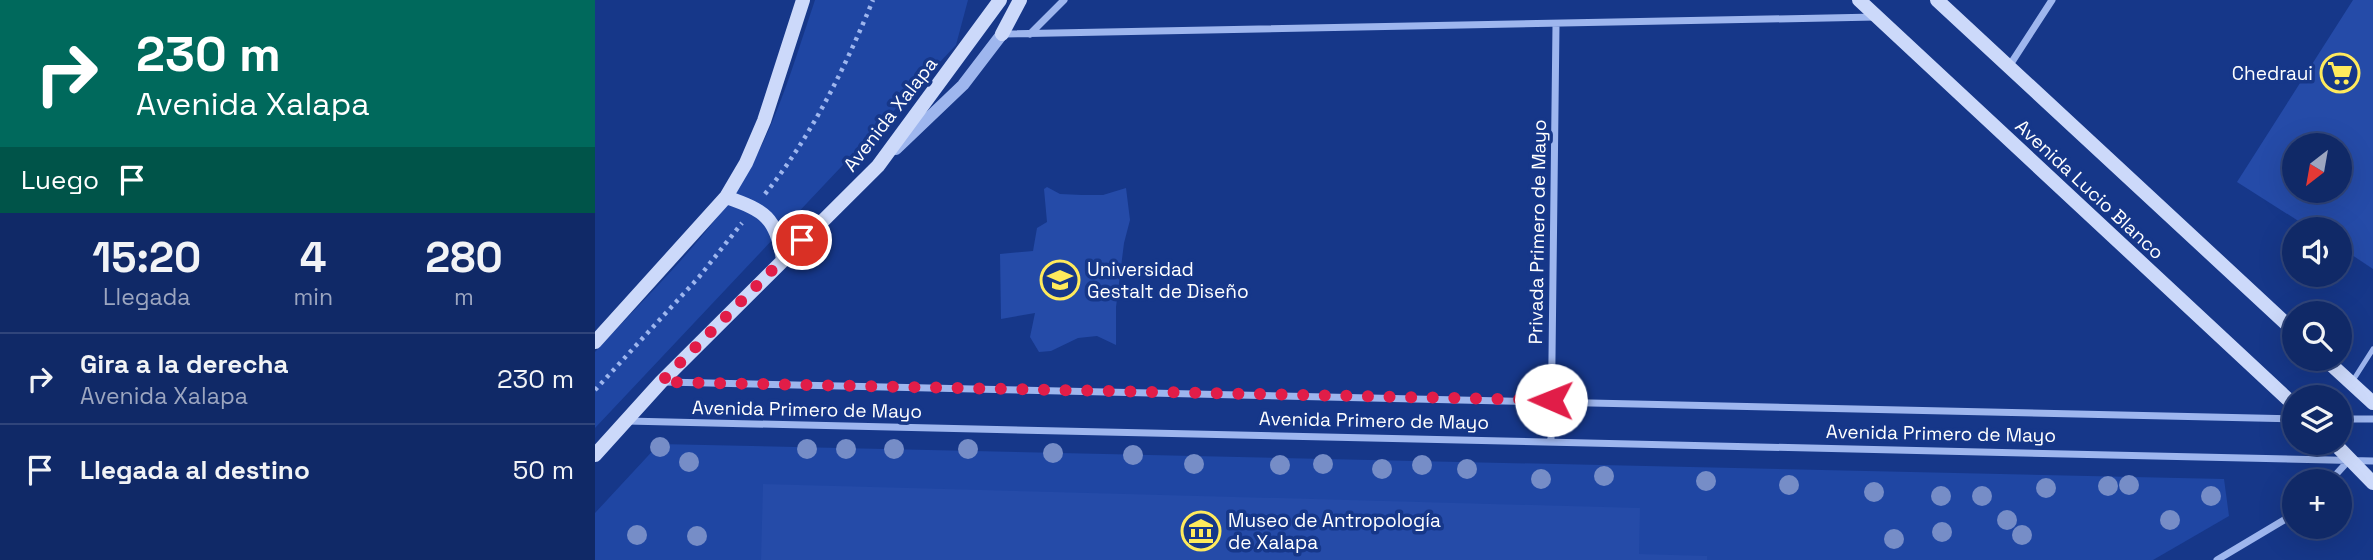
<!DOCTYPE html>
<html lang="es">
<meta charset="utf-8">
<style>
:root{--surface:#102967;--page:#19316d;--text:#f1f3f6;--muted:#9ca6c0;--line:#30457b}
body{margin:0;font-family:"Space Grotesk",sans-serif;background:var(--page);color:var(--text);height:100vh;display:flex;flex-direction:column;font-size:26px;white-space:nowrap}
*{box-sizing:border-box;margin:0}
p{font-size:23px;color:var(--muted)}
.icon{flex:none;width:38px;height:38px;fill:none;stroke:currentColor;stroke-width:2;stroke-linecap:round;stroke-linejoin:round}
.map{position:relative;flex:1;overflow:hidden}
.sheet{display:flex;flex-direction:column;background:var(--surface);width:595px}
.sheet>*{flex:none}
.guide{background:#00695c;color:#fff;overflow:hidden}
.needle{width:46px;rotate:211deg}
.tools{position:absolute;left:1687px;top:133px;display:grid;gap:14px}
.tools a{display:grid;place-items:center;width:70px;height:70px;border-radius:50%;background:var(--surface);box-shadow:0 7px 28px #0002,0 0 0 2px var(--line);font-size:35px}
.pin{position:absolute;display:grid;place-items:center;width:60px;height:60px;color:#fff;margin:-30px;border:4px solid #fff;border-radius:50%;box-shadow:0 2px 7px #0007}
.me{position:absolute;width:77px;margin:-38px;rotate:271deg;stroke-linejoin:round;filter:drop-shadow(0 0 5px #0008)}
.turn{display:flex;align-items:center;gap:24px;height:147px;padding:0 21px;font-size:32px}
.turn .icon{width:91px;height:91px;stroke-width:2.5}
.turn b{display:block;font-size:49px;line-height:60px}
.then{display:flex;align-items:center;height:66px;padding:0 21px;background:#0003;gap:14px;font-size:26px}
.eta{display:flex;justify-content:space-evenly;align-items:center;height:119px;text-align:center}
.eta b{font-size:42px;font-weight:700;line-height:49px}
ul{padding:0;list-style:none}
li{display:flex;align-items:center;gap:21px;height:91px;padding:0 21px;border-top:2px solid var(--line)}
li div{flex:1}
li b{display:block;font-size:26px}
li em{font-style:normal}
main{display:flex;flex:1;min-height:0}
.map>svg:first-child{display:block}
.green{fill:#1f46a3}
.building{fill:#254ba8;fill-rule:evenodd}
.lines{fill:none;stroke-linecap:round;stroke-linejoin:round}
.path{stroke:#9eb6ee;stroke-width:4.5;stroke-dasharray:3.5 5;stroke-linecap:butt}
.service{stroke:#9eb6ee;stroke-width:5}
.minor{stroke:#9eb6ee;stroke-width:7}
.tertiary{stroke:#9eb6ee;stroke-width:12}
.secondary{stroke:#ccd9fa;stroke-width:14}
.tree{fill:#768dc7}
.route{stroke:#e11d48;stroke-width:12;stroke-dasharray:0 21.6}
.labels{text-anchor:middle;stroke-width:7;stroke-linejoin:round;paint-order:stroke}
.poi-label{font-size:19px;fill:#fff;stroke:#163789;text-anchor:start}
.street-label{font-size:19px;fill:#fff;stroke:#163789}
</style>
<main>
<section class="sheet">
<div class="guide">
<div class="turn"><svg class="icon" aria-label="right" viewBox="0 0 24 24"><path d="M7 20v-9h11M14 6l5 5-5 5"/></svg><div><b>230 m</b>Avenida Xalapa</div></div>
<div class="then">Luego<svg class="icon" aria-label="arrive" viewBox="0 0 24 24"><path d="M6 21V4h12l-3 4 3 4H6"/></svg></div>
</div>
<div class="eta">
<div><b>15:20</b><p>Llegada</p></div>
<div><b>4</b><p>min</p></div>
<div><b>280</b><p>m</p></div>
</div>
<ul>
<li><svg class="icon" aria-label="right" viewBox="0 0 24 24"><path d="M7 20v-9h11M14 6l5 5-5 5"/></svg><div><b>Gira a la derecha</b><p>Avenida Xalapa</p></div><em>230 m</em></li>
<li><svg class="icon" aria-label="arrive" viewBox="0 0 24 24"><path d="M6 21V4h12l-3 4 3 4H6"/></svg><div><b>Llegada al destino</b></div><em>50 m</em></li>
</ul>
</section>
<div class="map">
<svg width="1778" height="560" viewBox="0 0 1778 560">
<rect width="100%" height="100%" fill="#163789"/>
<!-- green -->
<path class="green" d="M 220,0 L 373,0 L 361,45 L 0,428 L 0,352 C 49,298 111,241 149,178 C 182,124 200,59 220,0 Z
M 64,444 L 1629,479 L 1634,516 L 1558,560 L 0,560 L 0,513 Z"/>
<!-- building -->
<path class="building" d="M 1758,0 L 1778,0 L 1778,269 L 1745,247 L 1745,229 L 1716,229 L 1642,182 ZM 1699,145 L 1745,145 L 1745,191 L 1699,191 Z
M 452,187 L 465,194 L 487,195 L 508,195 L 531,188 L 535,220 L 529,243 L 521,307 L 521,345 L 502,336 L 483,338 L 456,351 L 444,352 L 435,337 L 440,313 L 406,319 L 405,254 L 438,251 L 442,228 L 452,222 L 449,189 Z
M 168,484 L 1045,508 L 1044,554 L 1112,556 L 1112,560 L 166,560 Z"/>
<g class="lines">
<!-- path -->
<path class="path" d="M 170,194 C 216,137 250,68 278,0
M 0,390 L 104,277 L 147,223"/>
<!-- service -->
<path class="service" d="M 1757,382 L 1778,349"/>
<!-- minor -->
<path class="minor" d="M 408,34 L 1281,17
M 435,34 L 469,0
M 1413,68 L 1457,0
M 69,382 L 1699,419
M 1745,419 L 1778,419
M 32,421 L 1778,461
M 956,440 L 961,25
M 1735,481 L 1755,459
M 1622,560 L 1699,514"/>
<!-- tertiary -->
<path class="tertiary" d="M 301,149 L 368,85 L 407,34"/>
<!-- secondary -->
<path class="secondary" d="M 1264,0 L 1699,405
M 1342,0 L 1699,331
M 407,34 L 425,0
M 131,197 C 171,211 180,217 188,259
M 0,342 L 131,197 L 151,163 L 169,121 L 208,0
M 1730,359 L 1778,403
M 1739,443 L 1778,483
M 0,455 L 66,382 L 283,166 L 405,0"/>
</g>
<!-- trees -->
<g class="tree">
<circle cx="65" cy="447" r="10"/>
<circle cx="212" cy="449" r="10"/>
<circle cx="251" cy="449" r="10"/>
<circle cx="299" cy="449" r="10"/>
<circle cx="373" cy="449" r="10"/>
<circle cx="458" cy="453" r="10"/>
<circle cx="538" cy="455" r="10"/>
<circle cx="94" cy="462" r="10"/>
<circle cx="599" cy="464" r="10"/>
<circle cx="728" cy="464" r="10"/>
<circle cx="685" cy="465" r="10"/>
<circle cx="827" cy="465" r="10"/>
<circle cx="787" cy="469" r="10"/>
<circle cx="872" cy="469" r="10"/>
<circle cx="1009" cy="476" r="10"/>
<circle cx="946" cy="479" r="10"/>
<circle cx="1111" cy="481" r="10"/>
<circle cx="1194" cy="485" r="10"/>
<circle cx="1534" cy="485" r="10"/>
<circle cx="1513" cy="486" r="10"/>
<circle cx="1451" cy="488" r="10"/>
<circle cx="1279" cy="492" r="10"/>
<circle cx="1346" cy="496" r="10"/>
<circle cx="1387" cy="496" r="10"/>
<circle cx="1616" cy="496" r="10"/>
<circle cx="1412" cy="520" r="10"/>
<circle cx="1575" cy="520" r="10"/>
<circle cx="1347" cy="532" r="10"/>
<circle cx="42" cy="535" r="10"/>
<circle cx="1427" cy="535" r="10"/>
<circle cx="102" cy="536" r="10"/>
<circle cx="1299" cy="539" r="10"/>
</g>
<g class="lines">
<!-- route -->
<path class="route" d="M 207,240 L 66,382 L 956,400"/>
</g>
<!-- icons -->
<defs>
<symbol id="supermarket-ring" viewBox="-11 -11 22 22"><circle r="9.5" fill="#163789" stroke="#ffea5c" stroke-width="1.5"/><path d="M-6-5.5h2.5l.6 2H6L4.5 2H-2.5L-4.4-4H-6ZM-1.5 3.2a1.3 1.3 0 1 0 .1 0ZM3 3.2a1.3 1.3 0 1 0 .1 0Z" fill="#ffea5c"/></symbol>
<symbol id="university-ring" viewBox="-11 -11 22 22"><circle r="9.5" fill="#163789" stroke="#ffea5c" stroke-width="1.5"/><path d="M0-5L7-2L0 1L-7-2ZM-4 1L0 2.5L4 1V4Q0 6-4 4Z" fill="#ffea5c"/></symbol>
<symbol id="museum-ring" viewBox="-11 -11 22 22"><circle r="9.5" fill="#163789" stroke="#ffea5c" stroke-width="1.5"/><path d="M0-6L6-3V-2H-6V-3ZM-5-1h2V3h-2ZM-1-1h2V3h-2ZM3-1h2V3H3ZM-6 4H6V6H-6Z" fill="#ffea5c"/></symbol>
</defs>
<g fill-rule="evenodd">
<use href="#supermarket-ring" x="1723" y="51" width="44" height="44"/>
<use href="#university-ring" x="443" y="258" width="44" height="44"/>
<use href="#museum-ring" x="584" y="509" width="44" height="44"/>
</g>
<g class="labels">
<!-- poi labels -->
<g class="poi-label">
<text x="1718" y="80" text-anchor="end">Chedraui</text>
<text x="492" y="276">Universidad<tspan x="492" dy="22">Gestalt de Diseño</tspan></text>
<text x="633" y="527">Museo de Antropología<tspan x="633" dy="22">de Xalapa</tspan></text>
</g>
<!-- street labels -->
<g class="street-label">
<text transform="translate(295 114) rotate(-52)" y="7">Avenida Xalapa</text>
<text transform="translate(1495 189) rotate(43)" y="7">Avenida Lucio Blanco</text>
<text transform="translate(942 232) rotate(-89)" y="7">Privada Primero de Mayo</text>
<text transform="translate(212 409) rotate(1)" y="7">Avenida Primero de Mayo</text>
<text transform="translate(779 420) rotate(1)" y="7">Avenida Primero de Mayo</text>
<text transform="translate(1346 433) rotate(1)" y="7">Avenida Primero de Mayo</text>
</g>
</g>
</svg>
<div class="tools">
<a><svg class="needle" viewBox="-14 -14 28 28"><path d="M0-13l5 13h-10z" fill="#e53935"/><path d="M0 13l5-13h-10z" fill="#9ca6c0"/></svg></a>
<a><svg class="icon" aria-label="sound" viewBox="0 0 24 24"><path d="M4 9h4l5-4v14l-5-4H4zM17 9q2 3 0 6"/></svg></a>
<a><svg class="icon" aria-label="search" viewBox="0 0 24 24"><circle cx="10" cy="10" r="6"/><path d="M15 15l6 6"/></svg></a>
<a><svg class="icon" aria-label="layers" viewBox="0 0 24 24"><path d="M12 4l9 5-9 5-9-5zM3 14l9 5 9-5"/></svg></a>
<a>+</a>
</div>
<div class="pin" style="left:207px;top:240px;background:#d93025"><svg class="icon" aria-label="arrive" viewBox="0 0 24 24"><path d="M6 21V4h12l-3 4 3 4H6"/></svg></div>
<svg class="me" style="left:956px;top:400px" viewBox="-20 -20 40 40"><circle r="19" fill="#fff"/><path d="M0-13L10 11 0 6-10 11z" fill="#e11d48"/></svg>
</div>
</main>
